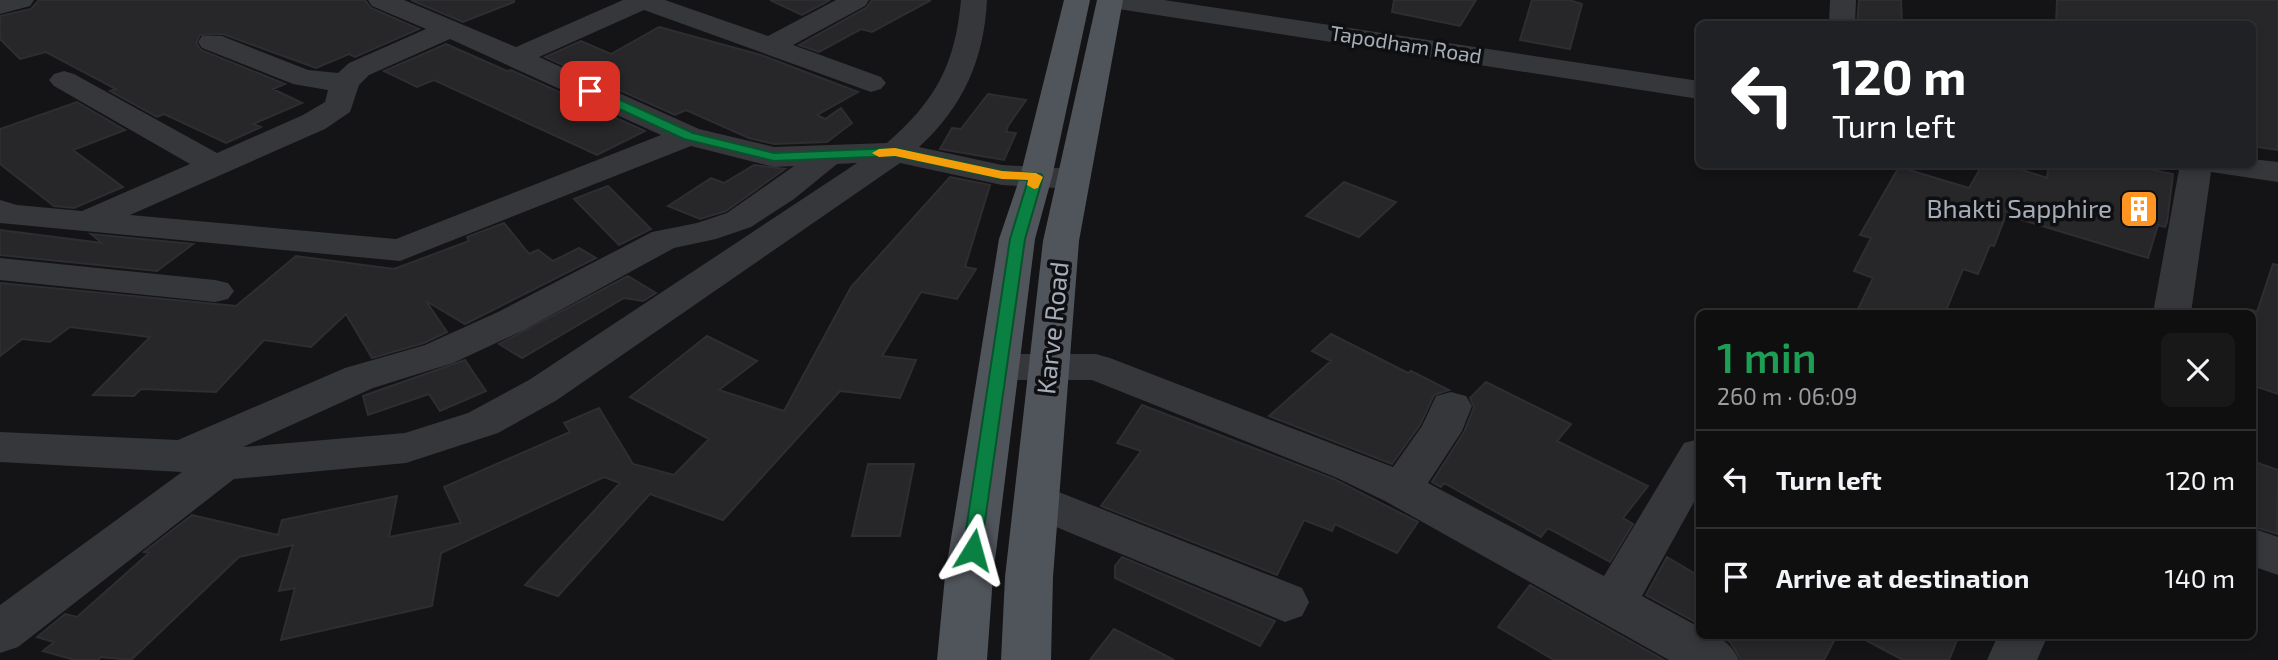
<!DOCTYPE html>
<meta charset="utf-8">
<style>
:root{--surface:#0f0f10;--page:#181819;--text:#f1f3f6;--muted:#9b9c9f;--line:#2f2f30}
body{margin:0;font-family:"Exo 2",sans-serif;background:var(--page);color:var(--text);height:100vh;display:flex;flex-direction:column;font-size:26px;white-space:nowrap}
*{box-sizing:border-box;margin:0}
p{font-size:23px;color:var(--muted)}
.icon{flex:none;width:38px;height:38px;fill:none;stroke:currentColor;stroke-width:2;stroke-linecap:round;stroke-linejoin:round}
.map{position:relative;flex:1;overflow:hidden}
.sheet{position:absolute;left:1696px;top:310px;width:560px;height:329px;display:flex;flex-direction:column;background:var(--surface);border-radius:10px;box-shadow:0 4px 10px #0003,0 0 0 2px var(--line)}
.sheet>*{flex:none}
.top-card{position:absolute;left:1696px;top:21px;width:560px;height:147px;border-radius:10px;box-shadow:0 4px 10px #0003,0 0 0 2px var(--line);background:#202124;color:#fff;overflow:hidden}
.pin{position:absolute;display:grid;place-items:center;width:60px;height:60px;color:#fff;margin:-30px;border-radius:14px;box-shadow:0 4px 10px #0006}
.me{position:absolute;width:77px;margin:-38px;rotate:8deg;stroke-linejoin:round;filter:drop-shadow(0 0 5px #0008)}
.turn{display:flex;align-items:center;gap:24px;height:147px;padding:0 21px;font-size:32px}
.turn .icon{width:91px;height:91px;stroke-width:2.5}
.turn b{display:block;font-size:49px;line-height:60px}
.round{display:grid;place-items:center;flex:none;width:74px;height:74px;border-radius:10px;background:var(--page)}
.summary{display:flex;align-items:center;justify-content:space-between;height:119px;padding:0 21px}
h1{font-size:42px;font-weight:600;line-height:52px;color:#1e9e55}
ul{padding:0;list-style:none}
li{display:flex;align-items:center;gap:21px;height:98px;padding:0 21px;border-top:2px solid var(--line)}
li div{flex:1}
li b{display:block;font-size:26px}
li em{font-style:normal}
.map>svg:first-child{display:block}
.building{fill:#27272a;stroke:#2e2e32;stroke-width:2}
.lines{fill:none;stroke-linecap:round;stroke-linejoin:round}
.minor{fill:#35373b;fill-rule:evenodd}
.major{fill:#50545b;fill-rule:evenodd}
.route{fill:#0b8043;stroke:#07532c;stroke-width:2}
.slow{fill:#f59e0b}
.labels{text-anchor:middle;stroke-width:7;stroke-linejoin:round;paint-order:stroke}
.far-street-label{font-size:21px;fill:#a4adb8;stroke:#0f0f11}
.poi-label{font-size:26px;fill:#a4adb8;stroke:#0f0f11;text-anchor:end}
.street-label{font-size:26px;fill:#a4adb8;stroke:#0f0f11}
</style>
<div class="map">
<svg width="2278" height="660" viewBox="0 0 2278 660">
<rect width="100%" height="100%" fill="#141416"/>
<!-- building -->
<path class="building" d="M 39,0 L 365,0 L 371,8 L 419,29 L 355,57 L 349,54 L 316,68 L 223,34 L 200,35 L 196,43 L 201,50 L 285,84 L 273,89 L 302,103 L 253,124 L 261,127 L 226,143 L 164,114 L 157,117 L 110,91 L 116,89 L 46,52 L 20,59 L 0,39 L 0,16 L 31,9 Z
M 411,0 L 514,0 L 514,2 L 463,22 Z
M 770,0 L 830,0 L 802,15 Z
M 872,0 L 931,0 L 872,32 L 861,29 L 819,52 L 799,45 L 866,8 Z
M 1394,0 L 1476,0 L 1460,26 L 1392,12 Z
M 1532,0 L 1569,0 L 1582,4 L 1570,49 L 1520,40 Z
M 1859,0 L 1901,0 L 1902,24 L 1857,24 Z
M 2057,0 L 2278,0 L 2278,150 L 2258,147 L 2252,137 L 2252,24 L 2056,24 Z
M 659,27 L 761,55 L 858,92 L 817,115 L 825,119 L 841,108 L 852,123 L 827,142 L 774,144 L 749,138 L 686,110 L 675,115 L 545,57 L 581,41 L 611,54 Z
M 446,44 L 507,71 L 511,70 L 645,131 L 597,155 L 434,80 L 417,87 L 384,71 Z
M 988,94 L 1026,100 L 1008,126 L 1006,132 L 1016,133 L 1004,160 L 940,149 L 952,128 L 961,129 Z
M 77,102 L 125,130 L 73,150 L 123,187 L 74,208 L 54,206 L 0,164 L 0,129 Z
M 1983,164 L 2004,164 L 2047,178 L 2049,164 L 2122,164 L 2173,174 L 2167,222 L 2165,227 L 2158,225 L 2148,258 L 2006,215 L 1994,246 L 1990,245 L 1978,274 L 1963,269 L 1945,313 L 1856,313 L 1873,278 L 1854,271 L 1871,238 L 1860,235 L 1899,167 L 1969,188 Z
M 754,165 L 785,169 L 726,211 L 700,219 L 668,206 L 711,178 L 724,183 Z
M 950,177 L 990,185 L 965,267 L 976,269 L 957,299 L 921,292 L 882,356 L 916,360 L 900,398 L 840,391 L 723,520 L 650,494 L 558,596 L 525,585 L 620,483 L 604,477 L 441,553 L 432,606 L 281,640 L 295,588 L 279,591 L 293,545 L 239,557 L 131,660 L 101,657 L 98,660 L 75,660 L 43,651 L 54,642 L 37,637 L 65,614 L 77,617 L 149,553 L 144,552 L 192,515 L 278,535 L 282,520 L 397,496 L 389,537 L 461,523 L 444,487 L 570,432 L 564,423 L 599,408 L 633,464 L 674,475 L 709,439 L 630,397 L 707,336 L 757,361 L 719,390 L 784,411 L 851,287 Z
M 1344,182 L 1396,202 L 1359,237 L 1306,216 Z
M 608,186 L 651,229 L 619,245 L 574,199 Z
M 504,223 L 529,254 L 538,250 L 553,261 L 579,248 L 596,258 L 465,324 L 426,301 L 447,332 L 424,343 L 372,358 L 346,314 L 311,347 L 264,340 L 216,392 L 141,389 L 134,396 L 93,395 L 150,337 L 70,327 L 50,342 L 22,339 L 0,356 L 0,283 L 236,306 L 296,256 L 394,269 L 469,241 L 467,237 Z
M 0,230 L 102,243 L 91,234 L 193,244 L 157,271 L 0,255 Z
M 2273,264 L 2278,265 L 2278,394 L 2252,385 L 2252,310 L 2257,312 Z
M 628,276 L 656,293 L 643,301 L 624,298 L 522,358 L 499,344 Z
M 1331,334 L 1408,373 L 1411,371 L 1449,390 L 1434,395 L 1420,425 L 1392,464 L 1269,416 L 1331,361 L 1312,351 Z
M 465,360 L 486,391 L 440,411 L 429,394 L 368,415 L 363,396 Z
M 1486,382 L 1571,424 L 1557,441 L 1648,486 L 1623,518 L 1633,524 L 1610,562 L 1548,528 L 1541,537 L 1444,483 L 1441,487 L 1432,482 L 1464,432 L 1474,407 L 1470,398 Z
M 1142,405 L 1334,479 L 1418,522 L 1397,553 L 1335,524 L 1332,531 L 1304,520 L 1277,575 L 1101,506 L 1141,451 L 1117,443 Z
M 2252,461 L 2278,470 L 2277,534 L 2252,526 Z
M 868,464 L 914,464 L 900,536 L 852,536 Z
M 1122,557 L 1275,621 L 1260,646 L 1115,578 L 1115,566 Z
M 1667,557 L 1699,576 L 1699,624 L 1646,595 Z
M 1530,585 L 1664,660 L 1554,660 L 1498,627 Z
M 1114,629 L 1174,660 L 1090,660 Z
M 1718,635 L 1837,635 L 1824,660 L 1741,660 L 1730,642 Z
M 1856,635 L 1959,635 L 1949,660 L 1903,660 Z"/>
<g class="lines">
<!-- minor -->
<path class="minor" d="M 0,0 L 34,0 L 30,6 L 0,14 Z
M 368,0 L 404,0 L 516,47 L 623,0 L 665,0 L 768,36 L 836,0 L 869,0 L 865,6 L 793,45 L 881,77 L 886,83 L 881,89 L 871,92 L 644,10 L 539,57 L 699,129 L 774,147 L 887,143 C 936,100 955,65 961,0 L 987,0 C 984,60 963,107 919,147 L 1002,165 L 1074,169 L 1086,172 L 1090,179 L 1086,186 L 1074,189 L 1002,185 L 900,163 L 557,400 L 498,433 L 406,463 L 234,479 L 18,647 L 0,653 L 0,605 L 182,472 L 0,462 L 0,432 L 178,440 L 345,368 L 425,345 L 498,312 L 652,232 L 697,223 L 727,213 L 794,166 L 774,167 L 691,146 L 400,261 L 0,223 L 0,200 L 17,205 L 82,211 L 190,164 L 54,86 L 49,80 L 54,74 L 64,71 L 74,74 L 217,153 L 303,115 L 325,102 L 328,90 L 293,84 L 202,48 L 198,42 L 202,36 L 222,36 L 308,70 L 338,73 L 349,63 L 426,29 L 372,6 ZM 450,39 L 661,135 L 396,239 L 130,215 L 325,129 L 350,112 L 359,85 L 369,75 ZM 857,163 L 529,380 L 468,413 L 405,433 L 243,447 L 373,388 L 453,363 L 524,330 L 674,248 L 716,239 L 751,227 L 794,199 L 837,164 Z
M 1099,0 L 1164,0 L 1699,81 L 1699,99 L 1112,8 L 1103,6 Z
M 1830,0 L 1856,0 L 1855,24 L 1829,24 Z
M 2252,159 L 2278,162 L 2278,182 L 2211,172 L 2191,313 L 2153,313 L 2180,164 L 2252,164 Z
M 0,258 L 215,280 L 228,283 L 234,291 L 228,299 L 215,302 L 0,280 Z
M 999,354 L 1096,354 L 1110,358 L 1393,467 L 1422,426 L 1436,396 L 1451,392 L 1466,396 L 1472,406 L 1462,431 L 1428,483 L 1604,576 L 1684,443 L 1699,439 L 1699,493 L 1642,596 L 1699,627 L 1699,635 C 1720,635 1730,642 1739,660 L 1669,660 L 1385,501 L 1335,477 L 1092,380 L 999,380 L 985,376 L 979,367 L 985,358 Z
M 1036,483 L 1302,588 L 1309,602 L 1302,616 L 1285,622 L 1020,512 L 1014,500 L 1020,488 Z
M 2252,528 L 2278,537 L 2278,575 L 2252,566 Z
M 1998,635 L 2048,635 L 2037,660 L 1987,660 Z"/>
<!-- major -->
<path class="major" d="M 1064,0 L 1090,0 L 1052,177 L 1035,239 L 993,576 L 987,660 L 937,660 L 945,576 L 999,239 L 1020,177 Z
M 1097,0 L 1123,0 L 1079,241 L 1053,577 L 1051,660 L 1001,660 L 1005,577 L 1043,241 Z"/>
</g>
<!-- route -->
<path class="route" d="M 585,88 L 594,88 L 693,133 L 774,153 L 895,148 L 1002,171 L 1041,174 L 1043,177 L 1025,239 L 980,556 L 966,556 L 963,550 L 1010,239 L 1028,180 L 1002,179 L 895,156 L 774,161 L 684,139 L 585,93 Z"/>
<!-- slow -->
<path class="slow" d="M 895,148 L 1002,171 L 1036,173 L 1043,177 L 1038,188 L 1034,189 L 1027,185 L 1028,180 L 1002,179 L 895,156 L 879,157 L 872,153 L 879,149 Z"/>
<!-- icons -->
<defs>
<symbol id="building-square" viewBox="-11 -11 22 22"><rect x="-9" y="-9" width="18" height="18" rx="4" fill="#ff9423" stroke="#0f0f11"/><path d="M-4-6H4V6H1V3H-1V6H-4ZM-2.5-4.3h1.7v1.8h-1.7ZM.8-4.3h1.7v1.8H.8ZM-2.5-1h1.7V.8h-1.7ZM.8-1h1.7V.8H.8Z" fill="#fff"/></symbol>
</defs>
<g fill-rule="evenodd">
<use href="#building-square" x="2117" y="187" width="44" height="44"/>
</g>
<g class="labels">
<!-- far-street labels -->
<g class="far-street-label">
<text transform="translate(1406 45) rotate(9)" y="7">Tapodham Road</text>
</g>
<!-- poi labels -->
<g class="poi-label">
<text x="2112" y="218">Bhakti Sapphire</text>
</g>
<!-- street labels -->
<g class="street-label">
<text transform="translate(1053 328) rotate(-84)" y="9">Karve Road</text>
</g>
</g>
</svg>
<div class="pin" style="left:590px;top:91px;background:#d93025"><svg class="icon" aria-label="arrive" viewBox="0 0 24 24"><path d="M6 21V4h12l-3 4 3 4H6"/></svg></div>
<svg class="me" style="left:973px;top:550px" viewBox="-20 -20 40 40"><path d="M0-17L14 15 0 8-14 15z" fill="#0b8043" stroke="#fff" stroke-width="4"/></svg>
<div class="top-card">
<div class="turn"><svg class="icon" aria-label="left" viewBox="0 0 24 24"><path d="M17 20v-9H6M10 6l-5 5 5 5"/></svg><div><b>120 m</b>Turn left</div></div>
</div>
<section class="sheet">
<div class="summary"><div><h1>1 min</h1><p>260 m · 06:09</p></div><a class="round"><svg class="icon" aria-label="close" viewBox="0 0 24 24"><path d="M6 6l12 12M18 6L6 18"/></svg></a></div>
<ul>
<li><svg class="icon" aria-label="left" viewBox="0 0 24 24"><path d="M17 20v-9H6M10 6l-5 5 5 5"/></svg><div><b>Turn left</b></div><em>120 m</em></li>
<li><svg class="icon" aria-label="arrive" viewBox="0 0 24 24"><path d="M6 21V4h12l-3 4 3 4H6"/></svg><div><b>Arrive at destination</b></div><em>140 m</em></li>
</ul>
</section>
</div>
